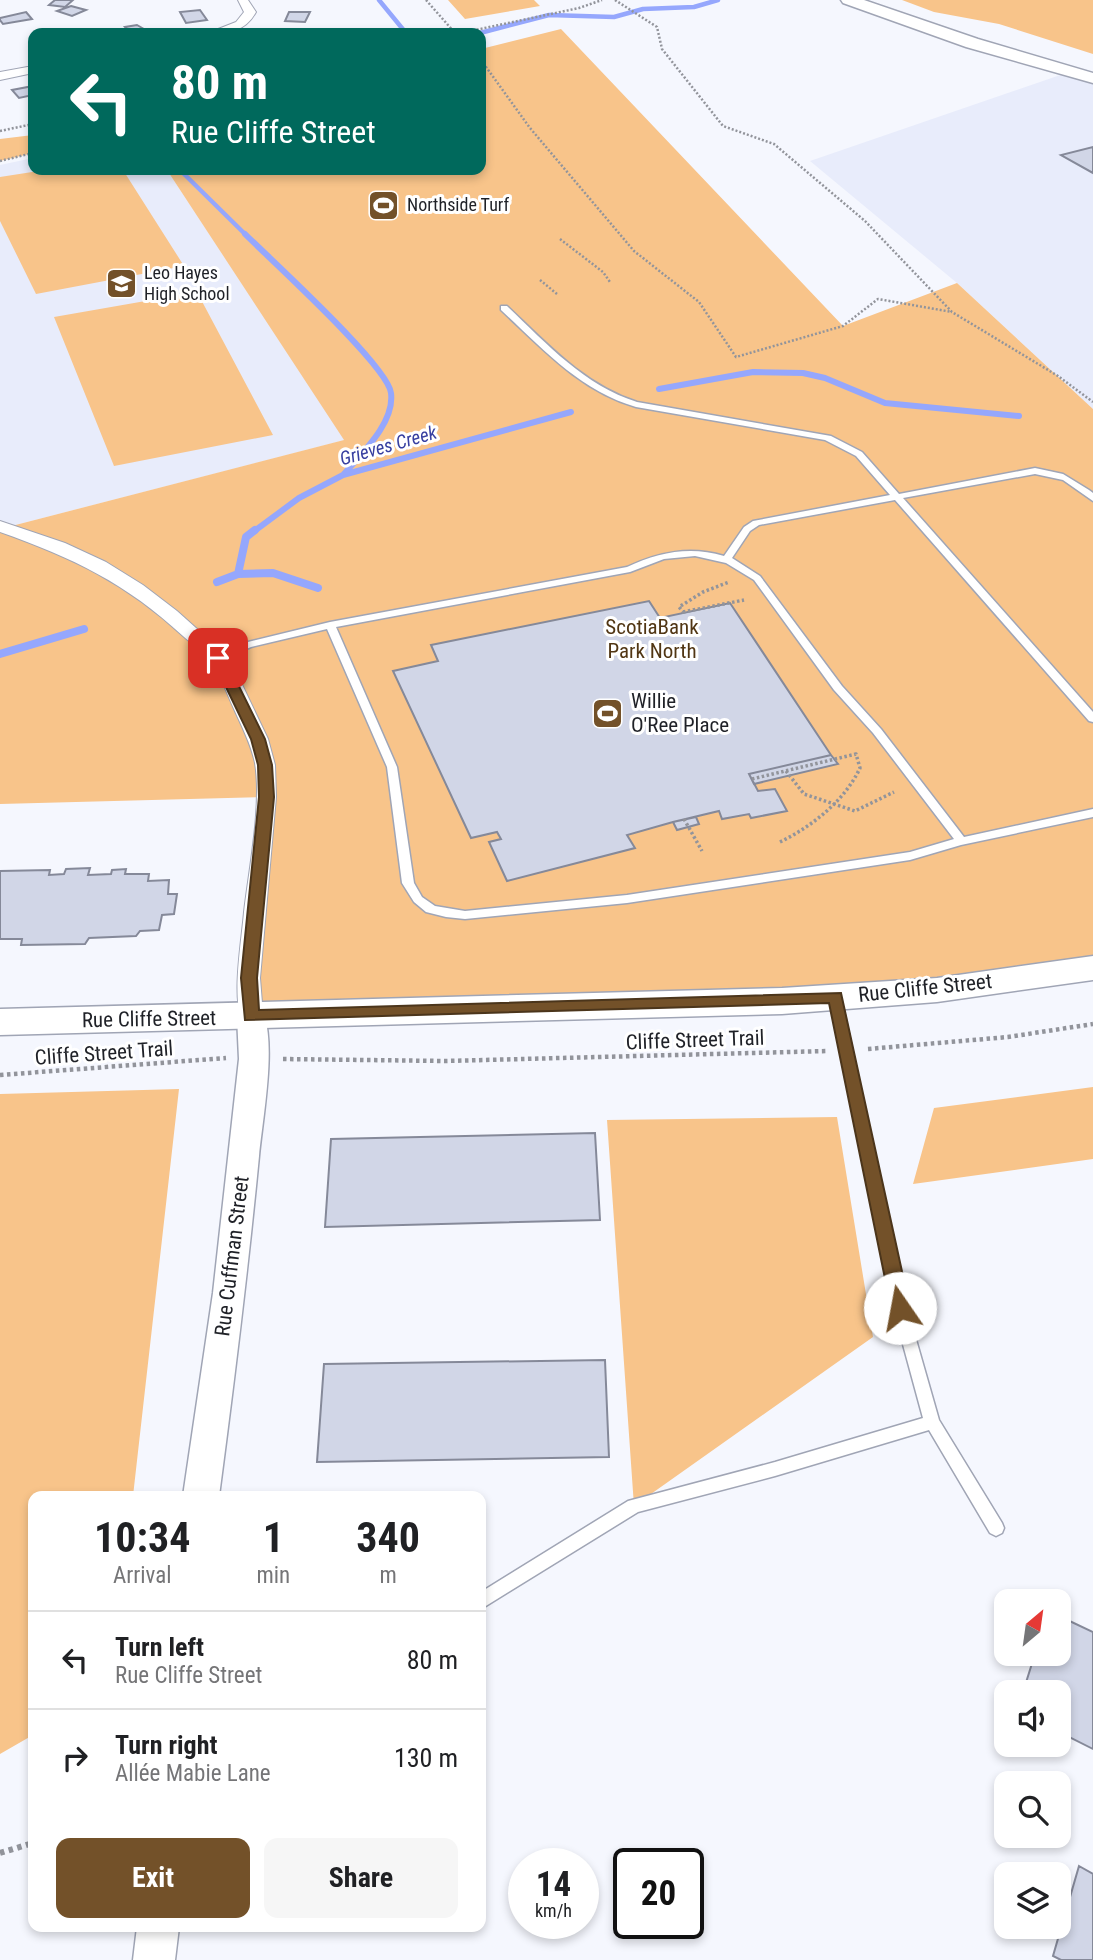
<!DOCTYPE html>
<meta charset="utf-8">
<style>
:root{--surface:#fff;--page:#f6f6f6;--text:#202124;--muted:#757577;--line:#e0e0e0;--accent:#735129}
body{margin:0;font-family:"Roboto Condensed",sans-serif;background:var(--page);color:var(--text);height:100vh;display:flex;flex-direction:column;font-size:26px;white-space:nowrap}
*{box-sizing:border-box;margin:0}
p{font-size:23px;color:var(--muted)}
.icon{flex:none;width:38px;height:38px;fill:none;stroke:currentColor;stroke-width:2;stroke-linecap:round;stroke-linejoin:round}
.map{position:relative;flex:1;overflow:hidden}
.side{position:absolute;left:28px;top:1491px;width:458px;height:441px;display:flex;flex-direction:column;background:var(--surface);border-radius:14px;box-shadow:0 4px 10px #0003}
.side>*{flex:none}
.guide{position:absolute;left:28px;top:28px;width:458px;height:147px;border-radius:14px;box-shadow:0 4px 10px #0003;background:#00695c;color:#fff;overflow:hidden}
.needle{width:46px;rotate:29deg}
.buttons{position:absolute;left:994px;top:1589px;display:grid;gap:14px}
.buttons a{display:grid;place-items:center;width:77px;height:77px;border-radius:14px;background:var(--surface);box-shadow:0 4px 10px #0003;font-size:35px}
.speed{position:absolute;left:508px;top:1848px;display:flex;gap:14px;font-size:35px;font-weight:700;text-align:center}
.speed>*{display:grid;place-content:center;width:91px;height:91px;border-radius:50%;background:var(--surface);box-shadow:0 4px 10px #0003;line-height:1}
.speed small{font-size:18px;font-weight:400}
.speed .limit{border:4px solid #111;border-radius:10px;background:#fff;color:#111}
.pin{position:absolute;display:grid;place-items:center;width:60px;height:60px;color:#fff;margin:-30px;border-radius:14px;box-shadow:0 4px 10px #0006}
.me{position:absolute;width:77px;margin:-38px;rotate:348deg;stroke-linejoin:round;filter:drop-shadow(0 0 5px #0008)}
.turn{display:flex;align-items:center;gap:24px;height:147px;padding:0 28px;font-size:32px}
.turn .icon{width:91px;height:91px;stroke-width:2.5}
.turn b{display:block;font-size:49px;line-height:60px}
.eta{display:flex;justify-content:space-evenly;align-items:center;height:119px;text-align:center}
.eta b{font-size:42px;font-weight:700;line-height:49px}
.button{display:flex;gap:14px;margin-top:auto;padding:14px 28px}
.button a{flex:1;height:80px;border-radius:14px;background:var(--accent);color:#fff;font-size:28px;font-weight:700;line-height:80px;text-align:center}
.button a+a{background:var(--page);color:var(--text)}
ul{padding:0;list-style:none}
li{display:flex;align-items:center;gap:21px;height:98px;padding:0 28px;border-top:2px solid var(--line)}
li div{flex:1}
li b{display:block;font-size:26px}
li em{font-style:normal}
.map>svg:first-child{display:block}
.built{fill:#e8ecfb}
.green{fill:#f8c48a}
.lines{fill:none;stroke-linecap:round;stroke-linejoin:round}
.stream-far2{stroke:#95a7fd;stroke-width:4.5}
.stream-far1{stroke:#95a7fd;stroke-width:6}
.stream{stroke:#95a7fd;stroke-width:8}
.building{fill:#d1d6e7;stroke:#858999;stroke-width:2}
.service-casing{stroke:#a0a5b5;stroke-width:3}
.minor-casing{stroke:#a0a5b5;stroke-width:2}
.tertiary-casing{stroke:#a0a5b5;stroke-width:3}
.secondary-casing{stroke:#a0a5b5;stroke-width:3}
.path-far3{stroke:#92949b;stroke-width:2.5;stroke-dasharray:2 2;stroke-linecap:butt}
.path-far2{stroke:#92949b;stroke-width:3.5;stroke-dasharray:2.5 2.5;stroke-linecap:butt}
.path-far1{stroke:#92949b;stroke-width:4.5;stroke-dasharray:3.5 3.5;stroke-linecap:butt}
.path{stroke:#92949b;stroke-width:6;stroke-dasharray:4.5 4.5;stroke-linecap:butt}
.service{fill:#fff;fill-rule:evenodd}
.minor{fill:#fff;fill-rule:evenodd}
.tertiary{fill:#fff;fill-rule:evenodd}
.secondary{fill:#fff;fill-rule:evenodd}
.route{fill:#735129;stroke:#4b351b;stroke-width:2}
.labels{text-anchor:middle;stroke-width:6;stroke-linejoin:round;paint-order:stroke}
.far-poi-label{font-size:18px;fill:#1f2127;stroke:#fff;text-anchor:start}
.far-water-label{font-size:19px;font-style:italic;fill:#373fa0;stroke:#fff}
.park-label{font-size:21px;fill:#513614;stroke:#fff}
.poi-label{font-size:21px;fill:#1f2127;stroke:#fff;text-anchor:start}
.street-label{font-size:21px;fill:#1f2127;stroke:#fff}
</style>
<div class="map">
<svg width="1093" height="1960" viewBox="0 0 1093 1960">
<rect width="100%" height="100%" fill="#f5f7fe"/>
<!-- built -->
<path class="built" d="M 1069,72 L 1093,78 L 1093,409 L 957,283 L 810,161 Z
M 33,158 L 33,170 L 167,170 L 345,440 L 0,529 L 0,165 Z"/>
<!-- green -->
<path class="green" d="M 448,0 L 534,0 L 540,6 L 465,19 Z
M 902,0 L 1093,0 L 1093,54 L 999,24 L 934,12 Z
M 561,29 L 843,326 L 957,283 L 1093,409 L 1093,968 L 937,990 L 251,1016 L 266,797 L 0,804 L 0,529 L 344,440 L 167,170 L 481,170 L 481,49 Z
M 33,135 L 33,153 L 0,161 L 0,139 Z
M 45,170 L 123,170 L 184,266 L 36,294 L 0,221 L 0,177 Z
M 197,292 L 273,435 L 114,466 L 54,317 Z
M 1093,1087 L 1093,1159 L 913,1184 L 934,1108 Z
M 179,1089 L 133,1496 L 33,1496 L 33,1735 L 0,1754 L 0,1094 Z
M 837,1117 L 873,1337 L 634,1506 L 607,1120 Z"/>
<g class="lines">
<!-- stream-far2 -->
<path class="stream-far2" d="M 379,0 L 406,33
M 480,33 L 549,15 L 614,17 L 643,9 L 694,7 L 718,0
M 180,170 L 247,236"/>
<!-- stream-far1 -->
<path class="stream-far1" d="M 245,234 C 271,260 388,366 391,393 C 395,423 361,454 343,475
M 659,389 L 753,372 L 803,373 L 825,378 L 885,403 L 1019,416
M 253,532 L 299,498 L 343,475 L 571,412"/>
<!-- stream -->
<path class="stream" d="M 238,574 L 273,573 L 318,588
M 217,582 L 238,574 L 246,537 L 255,530
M 0,654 L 84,629"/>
</g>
<!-- building -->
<path class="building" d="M 55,0 L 73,0 L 65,7 L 49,5 Z
M 71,6 L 86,10 L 72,16 L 57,11 Z
M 200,10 L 207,20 L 186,23 L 180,12 Z
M 26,12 L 32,19 L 3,24 L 0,20 L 0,18 Z
M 289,12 L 310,12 L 305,22 L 285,21 Z
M 137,25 L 151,33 L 117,31 L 127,29 L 125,27 Z
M 33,86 L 33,95 L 19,98 L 12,90 Z
M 1093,147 L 1093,173 L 1061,155 Z
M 649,601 L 660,618 L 730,603 L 831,755 L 749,774 L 758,791 L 775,789 L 787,811 L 751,818 L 749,814 L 722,819 L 719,811 L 673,822 L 627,835 L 635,848 L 507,881 L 489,842 L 501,839 L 497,832 L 471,838 L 393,671 L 438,661 L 431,645 Z
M 831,755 L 838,764 L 754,784 L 749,774 Z
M 696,817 L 699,824 L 677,830 L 673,822 Z
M 90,868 L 88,875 L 111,874 L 112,870 L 126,869 L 125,874 L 149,874 L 148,881 L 169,880 L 168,894 L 177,894 L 174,914 L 162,915 L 159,930 L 140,931 L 136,936 L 89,938 L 85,944 L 21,945 L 22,939 L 0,939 L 0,871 L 50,870 L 49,875 L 64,874 L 66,869 Z
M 595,1133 L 600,1220 L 325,1227 L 331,1139 Z
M 605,1360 L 609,1457 L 317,1462 L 324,1364 Z
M 1059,1616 L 1093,1632 L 1093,1749 L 1059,1732 L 1059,1692 L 1023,1692 L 1035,1654 L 1059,1654 Z
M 1079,1866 L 1093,1874 L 1093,1960 L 1061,1960 L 1053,1956 Z"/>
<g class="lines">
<defs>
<path id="service" d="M 501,306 L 507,306 C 547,344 584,385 637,402 L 831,436 L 862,452 L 899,494 L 1035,468 L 1063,474 L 1089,490 L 1093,493 L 1093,501 L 1063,480 L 1035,474 L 903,498 L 1093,712 L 1093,722 L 1089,721 L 895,500 L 759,525 L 750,531 L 732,558 L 760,576 L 842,686 L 881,729 L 964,837 L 1093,809 L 1093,817 L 961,845 L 910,860 L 627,903 L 465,919 L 446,917 L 426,912 L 414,902 L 402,883 L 387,767 L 327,629 L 251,647 L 218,661 L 213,658 L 214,656 L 244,643 L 330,622 L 627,567 C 659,552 690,546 724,556 L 744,527 L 753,521 L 890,495 L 856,456 L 825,440 L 636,407 C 580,391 542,348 501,310 ZM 695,556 L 726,563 L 754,580 L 834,690 L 873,733 L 954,839 L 910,852 L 627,895 L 465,911 L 435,906 L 422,897 L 414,883 L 397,767 L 336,627 L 630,572 L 664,559 Z
M 835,992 L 839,994 L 841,997 L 909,1315 L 939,1420 L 1002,1523 L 1004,1528 L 1002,1533 L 996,1536 L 990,1533 L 929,1430 L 775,1476 L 638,1512 L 481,1609 L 481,1592 L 628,1501 L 775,1462 L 923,1418 L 895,1315 L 829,997 L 831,994 Z"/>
<path id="minor" d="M 238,0 L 248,0 L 256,12 C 245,32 229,33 208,33 L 236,22 L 244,12 Z
M 33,66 L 33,73 L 0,80 L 0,72 Z
M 0,521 L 65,543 L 106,562 L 143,585 L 177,611 L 225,654 L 237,674 L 268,739 L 275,765 L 276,797 L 260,978 L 263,1016 L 259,1022 L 251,1025 L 243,1022 C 231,1000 242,938 244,912 C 249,869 262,805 255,763 C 251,744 242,727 234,709 C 227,694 221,675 210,661 C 203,652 192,644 183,636 C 126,583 73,558 0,532 Z"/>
<path id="tertiary" d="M 251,1005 L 261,1008 C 278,1039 262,1121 259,1156 C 248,1270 234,1383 219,1496 L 183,1496 L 213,1293 L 239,1059 L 237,1016 L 241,1008 Z
M 137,1927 L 179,1927 L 175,1960 L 133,1960 Z"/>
<path id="secondary" d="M 841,0 L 864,0 L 978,39 L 1093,73 L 1093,83 L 966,47 L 843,3 Z
M 1093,956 L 1093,980 L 937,1002 L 782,1014 L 0,1035 L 0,1009 L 782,988 L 937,978 Z"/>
</defs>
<!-- service casing -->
<use href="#service" class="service-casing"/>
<!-- minor casing -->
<use href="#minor" class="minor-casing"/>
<!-- tertiary casing -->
<use href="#tertiary" class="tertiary-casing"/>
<!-- secondary casing -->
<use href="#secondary" class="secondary-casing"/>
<!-- path-far3 -->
<path class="path-far3" d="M 426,0 L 455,33
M 615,0 L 657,27 L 662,49 L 723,126 L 774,144 L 865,221 L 952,312 L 1058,376 L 1093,402
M 461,33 L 579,8 L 602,0
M 481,60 L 530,128 L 634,251 L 699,302 L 736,357 L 843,326 L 878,299 L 952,312
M 0,131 L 33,124
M 0,161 L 33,153
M 560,239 L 603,272 L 610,282
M 540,280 L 557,294"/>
<!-- path-far2 -->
<path class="path-far2" d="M 683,612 L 744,600
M 684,613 L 679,607 L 703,592 L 729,582
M 786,771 L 804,794 L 855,811 L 894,792
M 752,779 L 856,754 L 860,768 C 844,802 811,827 778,843
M 684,819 L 702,851"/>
<!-- path-far1 -->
<path class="path-far1" d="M 868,1049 L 1008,1037 L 1093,1024
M 283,1059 L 446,1061 L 828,1051
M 0,1075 L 226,1058"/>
<!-- path -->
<path class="path" d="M 0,1853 L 33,1843"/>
<!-- service -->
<use href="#service" class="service"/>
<!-- minor -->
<use href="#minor" class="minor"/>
<!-- tertiary -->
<use href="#tertiary" class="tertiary"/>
<!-- secondary -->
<use href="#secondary" class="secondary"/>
</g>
<!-- route -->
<path class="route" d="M 218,654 L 225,658 L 265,739 L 272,765 L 274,797 L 257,978 L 259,1010 L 841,993 L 910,1308 L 907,1313 L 900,1316 L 894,1313 L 891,1308 L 829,1003 L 245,1020 L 241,978 L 259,797 L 258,765 L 251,739 L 212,658 Z"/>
<!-- icons -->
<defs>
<symbol id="stadium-square" viewBox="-11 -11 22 22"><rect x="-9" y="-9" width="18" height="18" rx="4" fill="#735129" stroke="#fff"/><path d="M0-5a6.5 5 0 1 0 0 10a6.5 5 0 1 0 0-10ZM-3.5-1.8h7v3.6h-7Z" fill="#fff"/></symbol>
<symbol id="school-square" viewBox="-11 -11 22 22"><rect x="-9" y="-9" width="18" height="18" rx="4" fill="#735129" stroke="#fff"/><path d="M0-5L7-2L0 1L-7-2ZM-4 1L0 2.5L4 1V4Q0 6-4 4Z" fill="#fff"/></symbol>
</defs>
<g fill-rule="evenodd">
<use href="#stadium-square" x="366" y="188" width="35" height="35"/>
<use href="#school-square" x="104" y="266" width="35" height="35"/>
<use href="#stadium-square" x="590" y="696" width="35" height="35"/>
</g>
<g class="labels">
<!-- far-poi labels -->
<g class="far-poi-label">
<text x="407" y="211">Northside Turf</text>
<text x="144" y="279">Leo Hayes<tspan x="144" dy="21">High School</tspan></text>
</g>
<!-- far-water labels -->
<g class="far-water-label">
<text transform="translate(388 445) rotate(-16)" y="7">Grieves Creek</text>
</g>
<!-- park labels -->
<g class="park-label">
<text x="652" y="634">ScotiaBank<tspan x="652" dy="24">Park North</tspan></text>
</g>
<!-- poi labels -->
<g class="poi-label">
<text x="631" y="708">Willie<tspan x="631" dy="24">O'Ree Place</tspan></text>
</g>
<!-- street labels -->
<g class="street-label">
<text transform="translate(925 988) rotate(-6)" y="7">Rue Cliffe Street</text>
<text transform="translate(149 1019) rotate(-1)" y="7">Rue Cliffe Street</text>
<text transform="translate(695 1040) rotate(-2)" y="7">Cliffe Street Trail</text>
<text transform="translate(104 1053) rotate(-4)" y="7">Cliffe Street Trail</text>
<text transform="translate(232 1256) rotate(-83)" y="7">Rue Cuffman Street</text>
</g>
</g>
</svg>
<div class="buttons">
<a><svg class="needle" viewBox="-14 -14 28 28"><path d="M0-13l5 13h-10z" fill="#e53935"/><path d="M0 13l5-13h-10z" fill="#757577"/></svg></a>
<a><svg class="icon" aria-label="sound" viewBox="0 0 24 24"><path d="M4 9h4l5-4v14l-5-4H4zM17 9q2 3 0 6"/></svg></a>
<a><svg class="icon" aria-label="search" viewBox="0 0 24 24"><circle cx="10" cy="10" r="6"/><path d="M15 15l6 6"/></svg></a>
<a><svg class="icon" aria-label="layers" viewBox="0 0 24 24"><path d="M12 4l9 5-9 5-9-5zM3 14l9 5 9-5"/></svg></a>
</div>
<div class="speed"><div>14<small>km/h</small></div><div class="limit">20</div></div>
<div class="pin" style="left:218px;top:658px;background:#d93025"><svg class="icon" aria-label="arrive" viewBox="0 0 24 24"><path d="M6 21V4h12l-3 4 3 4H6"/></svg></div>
<svg class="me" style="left:900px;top:1308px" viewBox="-20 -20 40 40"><circle r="19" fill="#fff"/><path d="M0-13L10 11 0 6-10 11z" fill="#735129"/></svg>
<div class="guide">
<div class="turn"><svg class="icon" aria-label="left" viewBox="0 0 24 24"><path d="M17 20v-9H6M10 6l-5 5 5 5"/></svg><div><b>80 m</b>Rue Cliffe Street</div></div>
</div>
<section class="side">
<div class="eta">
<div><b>10:34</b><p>Arrival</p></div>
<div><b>1</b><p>min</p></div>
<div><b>340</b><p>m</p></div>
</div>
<ul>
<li><svg class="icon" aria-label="left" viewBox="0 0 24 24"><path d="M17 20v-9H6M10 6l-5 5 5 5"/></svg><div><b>Turn left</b><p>Rue Cliffe Street</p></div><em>80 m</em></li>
<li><svg class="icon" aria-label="right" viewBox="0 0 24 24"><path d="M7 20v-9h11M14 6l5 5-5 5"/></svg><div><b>Turn right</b><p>Allée Mabie Lane</p></div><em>130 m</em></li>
</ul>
<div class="button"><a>Exit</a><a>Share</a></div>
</section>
</div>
